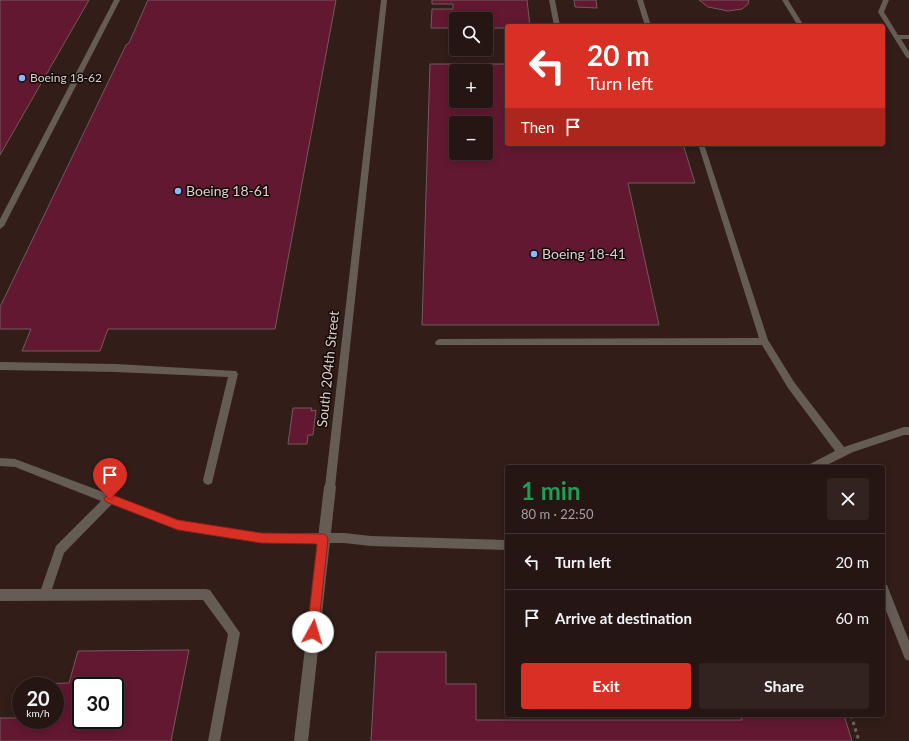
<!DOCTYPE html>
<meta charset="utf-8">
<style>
:root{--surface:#261613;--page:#322321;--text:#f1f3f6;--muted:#a49fa0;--line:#423533;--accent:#d93025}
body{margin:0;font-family:Lato,sans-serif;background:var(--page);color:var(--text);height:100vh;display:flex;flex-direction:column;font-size:15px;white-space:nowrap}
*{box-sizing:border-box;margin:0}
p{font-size:13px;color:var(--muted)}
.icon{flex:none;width:22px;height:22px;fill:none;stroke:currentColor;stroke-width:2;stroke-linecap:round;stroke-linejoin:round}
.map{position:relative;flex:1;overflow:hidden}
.drawer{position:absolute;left:505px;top:465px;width:380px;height:252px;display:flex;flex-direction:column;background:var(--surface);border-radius:4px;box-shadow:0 2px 10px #0003,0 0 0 1px var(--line)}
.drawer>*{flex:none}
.top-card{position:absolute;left:505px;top:24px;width:380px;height:122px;border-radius:4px;box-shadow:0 2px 10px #0003,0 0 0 1px var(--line);background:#d93025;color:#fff;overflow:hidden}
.fabs{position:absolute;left:449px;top:12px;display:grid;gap:8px}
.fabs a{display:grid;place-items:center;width:44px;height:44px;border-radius:4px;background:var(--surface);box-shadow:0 2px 10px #0003,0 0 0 1px var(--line);font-size:20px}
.speed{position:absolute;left:12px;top:677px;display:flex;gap:8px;font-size:20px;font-weight:700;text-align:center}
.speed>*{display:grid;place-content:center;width:52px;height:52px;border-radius:50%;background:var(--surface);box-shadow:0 2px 10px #0003,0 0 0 1px var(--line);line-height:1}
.speed small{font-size:10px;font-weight:400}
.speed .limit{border:2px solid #111;border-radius:6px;background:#fff;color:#111}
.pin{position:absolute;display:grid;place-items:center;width:34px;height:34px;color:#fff;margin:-41px -17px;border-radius:50% 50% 50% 0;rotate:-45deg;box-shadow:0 0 4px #0007}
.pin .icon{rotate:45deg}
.me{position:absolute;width:44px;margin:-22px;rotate:6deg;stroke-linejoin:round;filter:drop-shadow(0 0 3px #0008)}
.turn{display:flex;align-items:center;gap:14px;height:84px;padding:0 16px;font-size:18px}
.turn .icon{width:52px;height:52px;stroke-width:2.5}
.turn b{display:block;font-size:28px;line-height:34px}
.then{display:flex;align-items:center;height:38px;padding:0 16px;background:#0003;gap:8px;font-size:15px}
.round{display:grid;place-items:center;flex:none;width:42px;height:42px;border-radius:4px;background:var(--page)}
.head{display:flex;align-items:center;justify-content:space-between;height:68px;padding:0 16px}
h1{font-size:24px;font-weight:700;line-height:30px;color:#1e9e55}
.action{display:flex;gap:8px;margin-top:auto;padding:8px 16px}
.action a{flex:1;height:46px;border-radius:4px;background:var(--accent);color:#fff;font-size:16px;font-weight:700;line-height:46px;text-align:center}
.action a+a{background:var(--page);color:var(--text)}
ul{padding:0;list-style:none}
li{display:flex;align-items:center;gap:12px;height:56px;padding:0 16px;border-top:1px solid var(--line)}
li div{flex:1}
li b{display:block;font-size:15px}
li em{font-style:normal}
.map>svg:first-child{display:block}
.building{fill:#621831;stroke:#735a5f;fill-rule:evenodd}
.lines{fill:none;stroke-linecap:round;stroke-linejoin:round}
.path{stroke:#74615e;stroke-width:3;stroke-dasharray:3.5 3.5;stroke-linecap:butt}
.lane{fill:#655c55;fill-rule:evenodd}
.street{fill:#655c55;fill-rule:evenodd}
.route{fill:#d93025;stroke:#8d1f18}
.poi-dot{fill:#8cb9fc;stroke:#130a08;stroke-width:1.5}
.labels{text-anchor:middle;stroke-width:3;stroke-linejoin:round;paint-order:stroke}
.far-poi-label{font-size:12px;fill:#dfd0cd;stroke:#130a08;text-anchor:start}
.poi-label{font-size:14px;fill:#dfd0cd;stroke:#130a08;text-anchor:start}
.street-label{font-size:14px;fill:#dfd0cd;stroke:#130a08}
</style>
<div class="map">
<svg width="909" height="741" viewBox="0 0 909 741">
<rect width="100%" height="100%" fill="#321d19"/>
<!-- building -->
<path class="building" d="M 0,0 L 89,0 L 0,155 Z
M 148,0 L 336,0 L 275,329 L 108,329 L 100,351 L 22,351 L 31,329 L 0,329 L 0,307 L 126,45 L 129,43 Z
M 432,0 L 527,0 L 530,26 L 507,26 L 507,28 L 486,28 L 486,19 L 456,19 L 456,28 L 431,28 L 432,9 L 453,9 L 453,4 L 432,4 Z
M 574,0 L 596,0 L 597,8 L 575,7 Z
M 699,0 L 749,0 L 748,4 L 742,9 L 728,11 L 708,7 Z
M 430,64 L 507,64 L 507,144 L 683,144 L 695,183 L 628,183 L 659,325 L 422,325 ZM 456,71 L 486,71 L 486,101 L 456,101 ZM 456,123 L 486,123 L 486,153 L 456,153 Z
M 293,408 L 312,408 L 311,411 L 316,410 L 313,435 L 308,435 L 307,444 L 288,444 Z
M 189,650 L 171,741 L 0,741 L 0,718 L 20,718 L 21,716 L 21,720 L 55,720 L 55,686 L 31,686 L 31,684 L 69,683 L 78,651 ZM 81,686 L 115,686 L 115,720 L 81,720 Z
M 376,652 L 446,652 L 446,684 L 476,684 L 476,720 L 742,720 L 741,715 L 844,715 L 852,741 L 371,741 Z"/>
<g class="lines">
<!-- path -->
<path class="path" d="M 851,715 L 859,741"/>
<!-- lane -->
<path class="lane" d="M 114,0 L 120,0 L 4,226 L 0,229 L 0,219 Z
M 381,0 L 387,0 L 335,487 L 334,490 L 330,492 L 326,490 L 325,487 Z
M 549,0 L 555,0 L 560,26 L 554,26 Z
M 637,0 L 643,0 L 651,26 L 645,26 Z
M 782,0 L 788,0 L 804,26 L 798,26 Z
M 883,0 L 889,0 L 884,12 L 898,35 L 909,35 L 909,39 L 901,39 L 909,52 L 909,59 L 906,57 L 878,12 Z
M 698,144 L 704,144 L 768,340 L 794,382 L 844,447 L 904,427 L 909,427 L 909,435 L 904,435 L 853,452 L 823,467 L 808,467 L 810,464 L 835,451 L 788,388 L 762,345 L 436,345 L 435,343 L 436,341 L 439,339 L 759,338 Z
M 0,362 L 116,364 L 236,371 L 238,374 L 212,483 L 208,485 L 204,483 L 203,480 L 228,377 L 116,372 L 0,370 Z
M 0,458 L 15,459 L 178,520 L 261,533 L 344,533 L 371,536 L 507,540 L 507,550 L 371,546 L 344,543 L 261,543 L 178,530 L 112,504 L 64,553 L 52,589 L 206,589 L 210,590 L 240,633 L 220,741 L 208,741 L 228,634 L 203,600 L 0,601 L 0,589 L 41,589 L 56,546 L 101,501 L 15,467 L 0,466 Z
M 883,584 L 887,585 L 909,641 L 909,661 L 905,659 L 883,603 Z"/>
<!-- street -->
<path class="street" d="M 330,482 L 334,483 L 336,487 L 308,741 L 294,741 L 324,487 L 326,483 Z"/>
</g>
<!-- route -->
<path class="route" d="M 110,494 L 178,520 L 261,533 L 323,534 L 326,535 L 328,539 L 318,632 L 317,636 L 313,638 L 309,636 L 307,632 L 317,544 L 261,543 L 178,530 L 106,502 L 104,499 L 106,496 Z"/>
<!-- markers -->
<g class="poi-dot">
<circle cx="22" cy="78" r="4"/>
<circle cx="178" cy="191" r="4"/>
<circle cx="534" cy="254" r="4"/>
</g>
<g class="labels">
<!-- far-poi labels -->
<g class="far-poi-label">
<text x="30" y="82">Boeing 18-62</text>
</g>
<!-- poi labels -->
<g class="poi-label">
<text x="186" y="196">Boeing 18-61</text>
<text x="542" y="259">Boeing 18-41</text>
</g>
<!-- street labels -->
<g class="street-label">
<text transform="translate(328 369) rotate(-84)" y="5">South 204th Street</text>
</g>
</g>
</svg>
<div class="fabs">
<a><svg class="icon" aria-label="search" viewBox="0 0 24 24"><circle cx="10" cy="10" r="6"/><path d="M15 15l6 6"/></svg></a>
<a>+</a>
<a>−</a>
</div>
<div class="speed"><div>20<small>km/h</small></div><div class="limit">30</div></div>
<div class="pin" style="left:110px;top:499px;background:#d93025"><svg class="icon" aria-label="arrive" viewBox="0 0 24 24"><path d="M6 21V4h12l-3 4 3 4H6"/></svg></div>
<svg class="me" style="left:313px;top:632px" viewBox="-20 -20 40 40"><circle r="19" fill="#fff"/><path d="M0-13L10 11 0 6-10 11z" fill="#d93025"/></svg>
<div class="top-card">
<div class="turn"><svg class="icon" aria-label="left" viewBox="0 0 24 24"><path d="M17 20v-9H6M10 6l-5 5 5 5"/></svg><div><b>20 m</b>Turn left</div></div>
<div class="then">Then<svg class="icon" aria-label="arrive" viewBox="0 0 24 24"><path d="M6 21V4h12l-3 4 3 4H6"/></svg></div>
</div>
<section class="drawer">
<div class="head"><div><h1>1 min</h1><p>80 m · 22:50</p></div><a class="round"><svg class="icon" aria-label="close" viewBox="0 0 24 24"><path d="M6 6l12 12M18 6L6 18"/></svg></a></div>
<ul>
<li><svg class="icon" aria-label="left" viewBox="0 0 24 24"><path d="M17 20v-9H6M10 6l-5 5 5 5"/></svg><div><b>Turn left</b></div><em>20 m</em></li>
<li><svg class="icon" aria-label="arrive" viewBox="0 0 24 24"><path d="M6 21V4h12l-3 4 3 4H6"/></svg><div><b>Arrive at destination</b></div><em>60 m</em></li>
</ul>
<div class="action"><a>Exit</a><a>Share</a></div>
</section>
</div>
